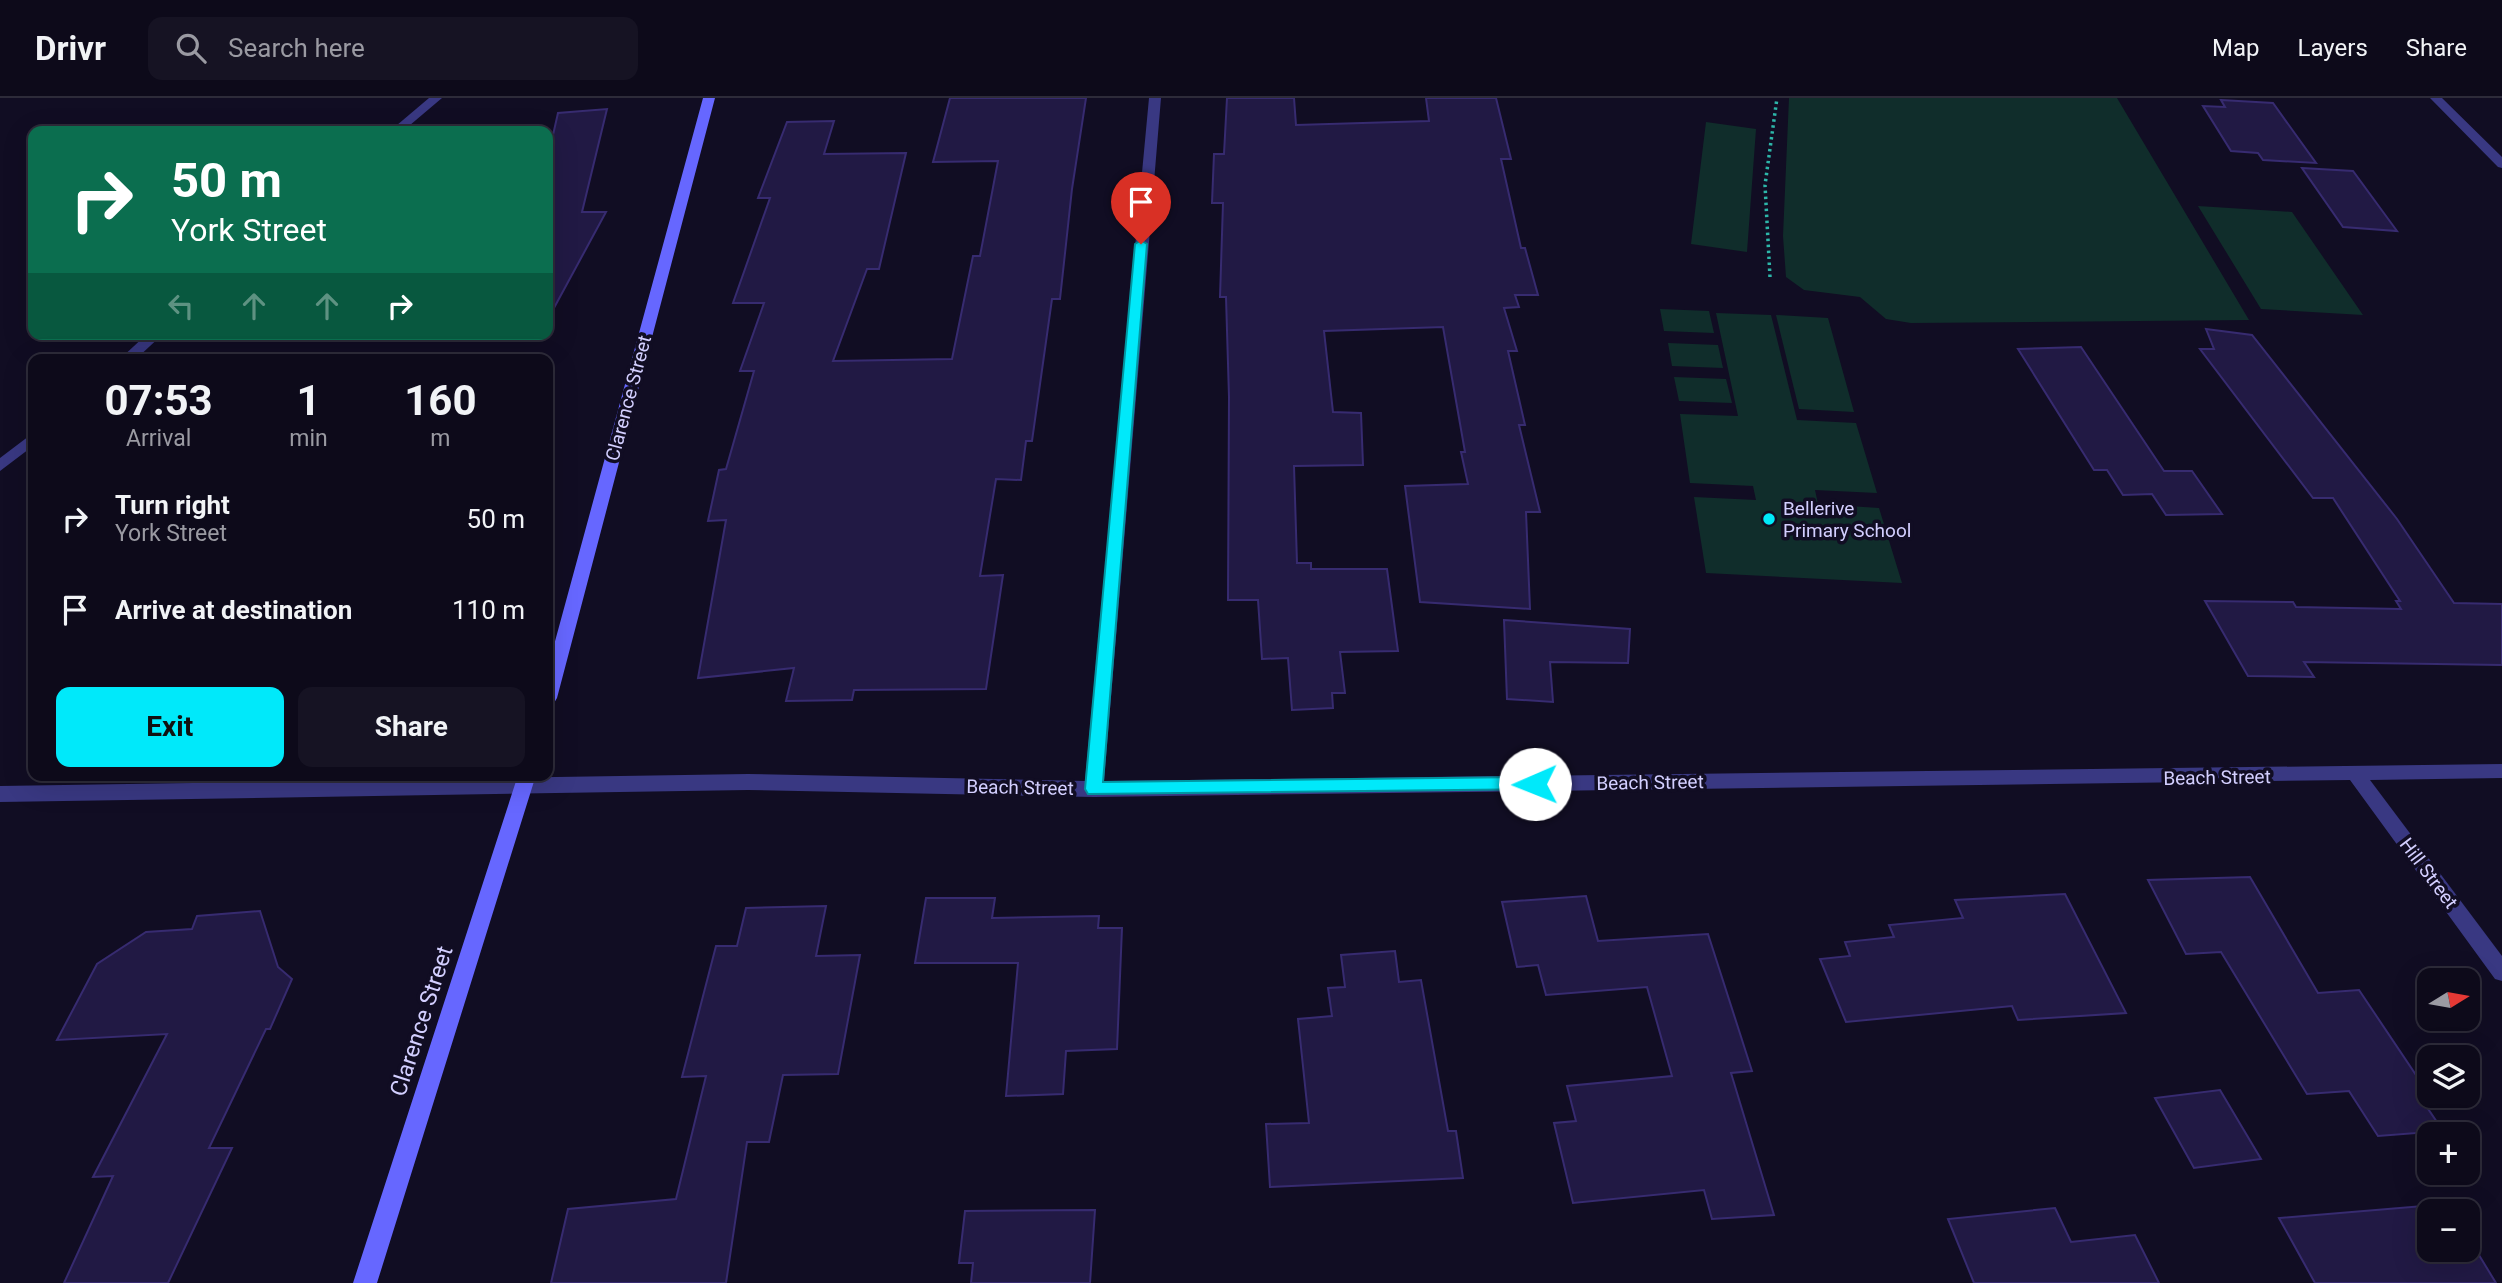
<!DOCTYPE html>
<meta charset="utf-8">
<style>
:root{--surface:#0d0a1a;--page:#161323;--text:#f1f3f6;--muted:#9a9aa2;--line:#2d2b39;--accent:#00e9fa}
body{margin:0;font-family:Roboto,sans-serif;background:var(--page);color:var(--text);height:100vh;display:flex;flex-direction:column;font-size:26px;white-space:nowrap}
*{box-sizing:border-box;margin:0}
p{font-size:23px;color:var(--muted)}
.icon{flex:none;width:38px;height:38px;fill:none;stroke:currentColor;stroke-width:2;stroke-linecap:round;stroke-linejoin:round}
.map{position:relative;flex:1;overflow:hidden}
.details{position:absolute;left:28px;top:256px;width:525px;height:427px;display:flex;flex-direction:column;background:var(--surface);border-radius:14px;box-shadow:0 7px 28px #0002,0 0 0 2px var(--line)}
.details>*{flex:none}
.top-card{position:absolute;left:28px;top:28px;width:525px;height:214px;border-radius:14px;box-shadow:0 7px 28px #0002,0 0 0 2px var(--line);background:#0b6e4f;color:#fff;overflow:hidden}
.needle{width:46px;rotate:79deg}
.controls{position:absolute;left:2417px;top:870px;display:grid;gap:14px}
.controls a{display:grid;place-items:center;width:63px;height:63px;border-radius:14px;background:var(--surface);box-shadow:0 7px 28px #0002,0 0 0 2px var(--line);font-size:35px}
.pin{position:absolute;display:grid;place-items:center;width:60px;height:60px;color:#fff;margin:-72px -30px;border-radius:50% 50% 50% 0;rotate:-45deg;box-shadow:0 0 7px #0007}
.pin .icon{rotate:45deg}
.me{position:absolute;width:77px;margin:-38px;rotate:269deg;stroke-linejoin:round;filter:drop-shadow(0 0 5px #0008)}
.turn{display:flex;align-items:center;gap:24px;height:147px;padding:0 28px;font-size:32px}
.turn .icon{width:91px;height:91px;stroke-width:2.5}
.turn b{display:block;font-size:49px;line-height:60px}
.lanes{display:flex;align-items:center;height:66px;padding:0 28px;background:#0003;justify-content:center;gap:35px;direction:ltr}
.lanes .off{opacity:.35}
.eta{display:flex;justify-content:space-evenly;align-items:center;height:119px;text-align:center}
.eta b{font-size:42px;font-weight:700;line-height:49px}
.button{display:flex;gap:14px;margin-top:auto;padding:14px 28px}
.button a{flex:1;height:80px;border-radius:14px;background:var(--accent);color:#111;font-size:28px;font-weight:700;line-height:80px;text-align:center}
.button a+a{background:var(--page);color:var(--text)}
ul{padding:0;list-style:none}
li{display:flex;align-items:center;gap:21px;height:91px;padding:0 28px}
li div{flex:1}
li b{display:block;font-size:26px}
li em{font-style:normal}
header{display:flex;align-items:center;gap:42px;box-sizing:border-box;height:98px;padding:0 35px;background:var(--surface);border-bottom:2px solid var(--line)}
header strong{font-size:33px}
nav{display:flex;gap:38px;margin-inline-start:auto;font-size:24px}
.search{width:490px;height:63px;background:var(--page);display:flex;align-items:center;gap:18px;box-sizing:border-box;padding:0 24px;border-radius:14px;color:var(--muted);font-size:26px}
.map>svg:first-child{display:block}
.green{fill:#102d2b}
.building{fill:#211944;stroke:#372b70;stroke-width:2}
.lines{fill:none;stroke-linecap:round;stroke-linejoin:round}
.path{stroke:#2db6a9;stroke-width:3.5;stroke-dasharray:2.5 3.5;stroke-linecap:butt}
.minor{fill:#393882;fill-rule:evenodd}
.secondary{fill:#6667ff;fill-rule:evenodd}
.route{fill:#00e9fa;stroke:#0097a2;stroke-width:2}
.poi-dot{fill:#00e9fa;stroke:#110d23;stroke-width:2.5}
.labels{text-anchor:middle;stroke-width:7;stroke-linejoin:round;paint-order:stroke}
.street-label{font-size:19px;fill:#d3cfff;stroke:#110d23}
.poi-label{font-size:19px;fill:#d3cfff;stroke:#110d23;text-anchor:start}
.near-street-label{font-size:23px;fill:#d3cfff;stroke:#110d23}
</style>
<header>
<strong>Drivr</strong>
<div class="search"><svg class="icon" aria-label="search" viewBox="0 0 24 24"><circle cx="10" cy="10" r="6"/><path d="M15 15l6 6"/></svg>Search here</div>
<nav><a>Map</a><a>Layers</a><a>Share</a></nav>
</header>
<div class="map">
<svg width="2502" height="1185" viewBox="0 0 2502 1185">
<rect width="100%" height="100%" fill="#110d23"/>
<!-- green -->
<path class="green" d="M 1789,0 L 2117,0 L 2249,222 L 1911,225 L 1886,221 L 1860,199 L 1804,192 L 1786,179 L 1783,138 Z
M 1706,24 L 1756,31 L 1747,154 L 1691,146 Z
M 2198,108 L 2292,114 L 2363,217 L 2261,211 Z
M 1660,211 L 1709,213 L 1714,235 L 1664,233 Z
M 1716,215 L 1771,217 L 1797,322 L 1856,325 L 1877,395 L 1815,392 L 1818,406 L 1879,410 L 1902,485 L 1706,475 L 1694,399 L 1756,402 L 1753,388 L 1690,385 L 1680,316 L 1738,318 Z
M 1776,217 L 1828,220 L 1854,314 L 1799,311 Z
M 1668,245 L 1718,247 L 1723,270 L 1672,268 Z
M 1674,279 L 1726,281 L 1732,305 L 1679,303 Z"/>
<!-- building -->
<path class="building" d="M 950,0 L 1086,0 L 1072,91 L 1060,201 L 1052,201 L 1032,343 L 1026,343 L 1021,382 L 996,381 L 980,478 L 1003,477 L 986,591 L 854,592 L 852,602 L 786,603 L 794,570 L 698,580 L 726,422 L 708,423 L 719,372 L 726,371 L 754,273 L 740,273 L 764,205 L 733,205 L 770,100 L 758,100 L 787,24 L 834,23 L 824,56 L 906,55 L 879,171 L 867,171 L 833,263 L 952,261 L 973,158 L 980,158 L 998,63 L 933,64 Z
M 1227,0 L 1294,0 L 1296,27 L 1429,23 L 1426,0 L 1496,0 L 1511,61 L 1501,61 L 1521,150 L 1525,150 L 1538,197 L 1515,197 L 1519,209 L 1504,210 L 1517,253 L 1508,253 L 1525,327 L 1519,327 L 1540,414 L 1526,414 L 1530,511 L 1420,504 L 1405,388 L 1468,386 L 1461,354 L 1465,354 L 1443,229 L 1324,233 L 1333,314 L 1361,315 L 1363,367 L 1294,368 L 1297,465 L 1311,465 L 1311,471 L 1387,471 L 1398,553 L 1340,554 L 1345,595 L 1332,595 L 1333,610 L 1292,612 L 1288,560 L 1262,561 L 1258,502 L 1228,502 L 1229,299 L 1226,199 L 1220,199 L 1223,105 L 1212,105 L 1214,56 L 1224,56 Z
M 2221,2 L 2273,5 L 2316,65 L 2263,62 L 2258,55 L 2231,53 L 2203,8 L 2225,9 Z
M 607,11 L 582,114 L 606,114 L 548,221 L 548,59 L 558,15 Z
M 2302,70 L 2353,73 L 2397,133 L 2343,129 Z
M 2206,231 L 2252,237 L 2397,421 L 2454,505 L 2502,506 L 2502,567 L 2304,564 L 2314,579 L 2248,578 L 2205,503 L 2293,504 L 2296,509 L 2401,511 L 2396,503 L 2400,503 L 2333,400 L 2313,400 L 2200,251 L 2214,251 Z
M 2081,249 L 2164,373 L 2192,373 L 2222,416 L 2166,417 L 2152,396 L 2123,397 L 2107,372 L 2094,372 L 2018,251 Z
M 1504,522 L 1630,531 L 1628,565 L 1550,564 L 1553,604 L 1507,601 Z
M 2250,779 L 2318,895 L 2359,892 L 2428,995 L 2418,996 L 2443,1033 L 2378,1038 L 2349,993 L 2307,996 L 2221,854 L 2186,856 L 2148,782 Z
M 2065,796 L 2126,915 L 2018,922 L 2012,908 L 1846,924 L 1820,861 L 1850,858 L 1845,844 L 1894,839 L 1889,827 L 1963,820 L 1955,802 Z
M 1586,798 L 1598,843 L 1708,836 L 1752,973 L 1731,975 L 1774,1117 L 1712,1121 L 1704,1092 L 1573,1105 L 1554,1025 L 1576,1023 L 1567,988 L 1672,978 L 1647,889 L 1546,897 L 1538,867 L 1517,869 L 1502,804 Z
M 926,800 L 995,800 L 992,820 L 1099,818 L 1098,830 L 1122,830 L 1117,951 L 1066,953 L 1063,996 L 1006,998 L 1018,865 L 915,865 Z
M 826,808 L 816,858 L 860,857 L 838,976 L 783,977 L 769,1044 L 747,1044 L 726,1185 L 551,1185 L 568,1111 L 676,1101 L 706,978 L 682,979 L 716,848 L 737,848 L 746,810 Z
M 260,813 L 278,869 L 292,881 L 270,931 L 266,931 L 209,1050 L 232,1050 L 168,1185 L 64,1185 L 113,1078 L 93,1079 L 167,936 L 57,942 L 97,866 L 146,834 L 192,831 L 197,818 Z
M 1395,853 L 1399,884 L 1421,882 L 1448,1033 L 1456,1033 L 1463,1080 L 1270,1089 L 1266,1026 L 1309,1025 L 1298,921 L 1332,918 L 1328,890 L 1345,889 L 1341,857 Z
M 2220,992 L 2261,1061 L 2194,1070 L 2155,1000 Z
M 2447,1106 L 2451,1113 L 2429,1113 L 2429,1152 L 2468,1152 L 2468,1139 L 2496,1185 L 2315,1185 L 2279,1120 Z
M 2055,1110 L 2071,1144 L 2135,1137 L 2159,1185 L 1974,1185 L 1948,1121 Z
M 1095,1112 L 1090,1185 L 971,1185 L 973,1165 L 959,1165 L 965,1113 Z"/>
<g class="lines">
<!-- path -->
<path class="path" d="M 1770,179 L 1765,87 L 1777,0"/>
<!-- minor -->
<path class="minor" d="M 429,0 L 442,0 L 403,33 L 390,33 Z
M 1149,0 L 1161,0 L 1104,683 L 2502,666 L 2502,680 L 2370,682 L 2502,858 L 2502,883 L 2495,881 L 2350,682 L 1094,699 L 748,692 L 0,704 L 0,688 L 748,676 L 1085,683 Z
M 2430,0 L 2442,0 L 2502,59 L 2502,70 L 2498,69 Z
M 147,236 L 163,236 L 136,261 L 120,261 Z
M 33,335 L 33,348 L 0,373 L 0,360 Z"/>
<!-- secondary -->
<path class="secondary" d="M 703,0 L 715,0 L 557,600 L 554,605 L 548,607 L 548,569 Z
M 518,677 L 536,677 L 377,1185 L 353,1185 Z"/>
</g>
<!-- route -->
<path class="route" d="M 1141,142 L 1147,146 L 1103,684 L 1535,679 L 1541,681 L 1544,686 L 1541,691 L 1088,696 L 1085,691 L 1135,146 Z"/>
<!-- markers -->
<circle class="poi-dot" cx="1769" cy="421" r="7"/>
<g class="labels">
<!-- street labels -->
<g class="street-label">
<text transform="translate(628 300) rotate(-75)" y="7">Clarence Street</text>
<text transform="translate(2217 679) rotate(-1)" y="7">Beach Street</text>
<text transform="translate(1650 684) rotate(-1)" y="7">Beach Street</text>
<text transform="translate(1020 689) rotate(1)" y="7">Beach Street</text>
<text transform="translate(2429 775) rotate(53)" y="7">Hill Street</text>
</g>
<!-- poi labels -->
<g class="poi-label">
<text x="1783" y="417">Bellerive<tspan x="1783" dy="22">Primary School</tspan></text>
</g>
<!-- near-street labels -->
<g class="near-street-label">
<text transform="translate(421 923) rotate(-72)" y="8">Clarence Street</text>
</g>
</g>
</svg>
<div class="controls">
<a><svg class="needle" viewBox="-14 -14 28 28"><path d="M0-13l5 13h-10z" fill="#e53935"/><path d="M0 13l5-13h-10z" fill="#9a9aa2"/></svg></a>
<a><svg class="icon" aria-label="layers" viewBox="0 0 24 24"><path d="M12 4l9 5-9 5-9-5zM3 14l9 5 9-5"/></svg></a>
<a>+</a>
<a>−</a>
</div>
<div class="pin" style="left:1141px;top:146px;background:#d93025"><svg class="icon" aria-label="arrive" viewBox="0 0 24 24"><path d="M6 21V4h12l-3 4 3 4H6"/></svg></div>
<svg class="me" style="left:1535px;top:686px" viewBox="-20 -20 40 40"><circle r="19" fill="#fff"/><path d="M0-13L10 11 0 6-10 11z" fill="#00e9fa"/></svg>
<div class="top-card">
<div class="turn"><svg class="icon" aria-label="right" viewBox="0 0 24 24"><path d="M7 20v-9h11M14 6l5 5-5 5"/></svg><div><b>50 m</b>York Street</div></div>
<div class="lanes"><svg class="icon off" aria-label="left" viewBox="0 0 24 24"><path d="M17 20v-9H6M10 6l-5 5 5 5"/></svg><svg class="icon off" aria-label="ahead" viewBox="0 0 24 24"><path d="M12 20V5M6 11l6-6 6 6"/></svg><svg class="icon off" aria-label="ahead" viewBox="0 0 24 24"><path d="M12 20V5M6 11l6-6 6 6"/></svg><svg class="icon" aria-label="right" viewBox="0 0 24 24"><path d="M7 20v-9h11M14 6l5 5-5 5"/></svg></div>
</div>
<section class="details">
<div class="eta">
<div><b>07:53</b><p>Arrival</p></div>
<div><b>1</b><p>min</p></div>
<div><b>160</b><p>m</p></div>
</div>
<ul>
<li><svg class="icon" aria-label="right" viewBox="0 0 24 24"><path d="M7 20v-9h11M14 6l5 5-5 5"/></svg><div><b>Turn right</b><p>York Street</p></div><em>50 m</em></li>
<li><svg class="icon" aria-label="arrive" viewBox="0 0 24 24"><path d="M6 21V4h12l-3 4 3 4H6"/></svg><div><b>Arrive at destination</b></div><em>110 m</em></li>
</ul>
<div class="button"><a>Exit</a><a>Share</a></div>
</section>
</div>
